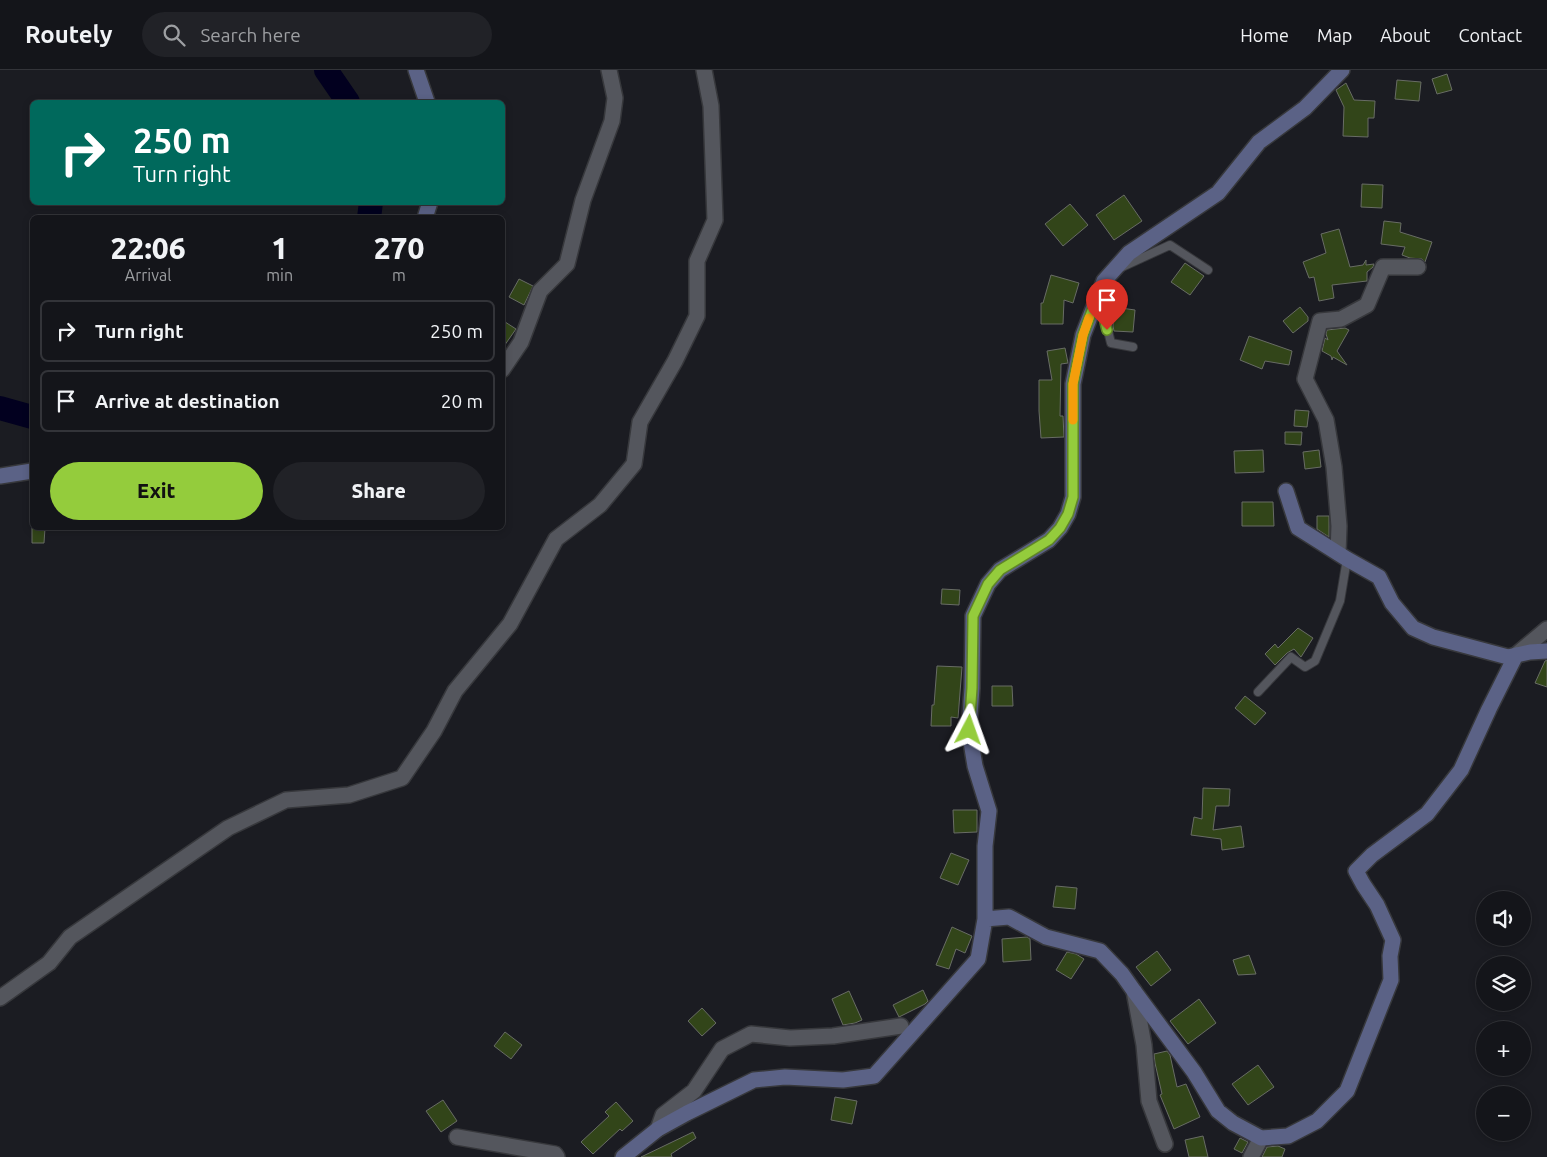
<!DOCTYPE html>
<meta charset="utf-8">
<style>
:root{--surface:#14151a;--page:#212227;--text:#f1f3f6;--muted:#9d9fa2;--line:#333439;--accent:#94cc3c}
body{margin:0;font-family:Ubuntu,sans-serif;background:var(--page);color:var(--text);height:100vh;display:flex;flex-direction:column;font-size:19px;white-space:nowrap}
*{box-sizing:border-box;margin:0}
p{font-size:16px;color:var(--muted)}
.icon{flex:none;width:28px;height:28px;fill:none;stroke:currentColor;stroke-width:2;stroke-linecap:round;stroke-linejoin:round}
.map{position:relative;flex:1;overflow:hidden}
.side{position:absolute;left:30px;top:145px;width:475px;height:315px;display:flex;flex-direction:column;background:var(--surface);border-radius:8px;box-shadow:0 2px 8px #0003,0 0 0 1px var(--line)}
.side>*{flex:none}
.top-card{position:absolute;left:30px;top:30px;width:475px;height:105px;border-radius:8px;box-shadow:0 2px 8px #0003,0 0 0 1px var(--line);background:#00695c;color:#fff;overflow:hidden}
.buttons{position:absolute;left:1476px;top:821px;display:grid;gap:10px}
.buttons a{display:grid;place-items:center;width:55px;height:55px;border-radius:50%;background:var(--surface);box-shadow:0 2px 8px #0003,0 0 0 1px var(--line);font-size:25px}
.pin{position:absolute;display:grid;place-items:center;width:42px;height:42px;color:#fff;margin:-51px -21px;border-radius:50% 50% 50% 0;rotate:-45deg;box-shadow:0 0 5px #0007}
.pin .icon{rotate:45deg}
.me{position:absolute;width:55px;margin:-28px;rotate:4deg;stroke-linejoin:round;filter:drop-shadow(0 0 4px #0008)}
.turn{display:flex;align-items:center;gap:18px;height:105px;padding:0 20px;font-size:22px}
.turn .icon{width:65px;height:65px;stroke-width:2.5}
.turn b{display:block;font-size:35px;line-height:42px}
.eta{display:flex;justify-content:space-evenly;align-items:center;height:85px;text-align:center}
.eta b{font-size:30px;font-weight:800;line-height:35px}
.cta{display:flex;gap:10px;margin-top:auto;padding:10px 20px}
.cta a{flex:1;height:58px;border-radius:30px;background:var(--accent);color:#111;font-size:20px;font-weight:800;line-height:58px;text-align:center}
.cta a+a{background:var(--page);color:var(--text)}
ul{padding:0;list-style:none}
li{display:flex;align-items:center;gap:15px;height:62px;margin:0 10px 8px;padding:0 10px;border:2px solid var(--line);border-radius:8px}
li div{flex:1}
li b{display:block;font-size:19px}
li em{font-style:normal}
header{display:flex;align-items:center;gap:30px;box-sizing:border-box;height:70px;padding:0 25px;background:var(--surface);border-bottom:1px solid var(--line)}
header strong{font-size:24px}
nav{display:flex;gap:28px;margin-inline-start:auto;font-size:18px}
.search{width:350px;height:45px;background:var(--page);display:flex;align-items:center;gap:12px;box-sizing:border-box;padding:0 18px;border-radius:28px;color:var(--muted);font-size:19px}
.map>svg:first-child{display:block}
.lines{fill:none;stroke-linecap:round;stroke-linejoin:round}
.river{stroke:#02001f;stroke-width:24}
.building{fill:#324519;stroke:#686c65}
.lane-casing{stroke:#37383c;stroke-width:10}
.street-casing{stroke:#37383c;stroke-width:18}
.secondary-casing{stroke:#37383c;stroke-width:18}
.lane{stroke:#54565d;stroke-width:8}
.street{stroke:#54565d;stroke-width:15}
.secondary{stroke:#5b6286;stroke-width:15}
.route-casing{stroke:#608527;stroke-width:12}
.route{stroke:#94cc3c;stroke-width:9}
.slow{stroke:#f59e0b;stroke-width:9}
</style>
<header>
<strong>Routely</strong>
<div class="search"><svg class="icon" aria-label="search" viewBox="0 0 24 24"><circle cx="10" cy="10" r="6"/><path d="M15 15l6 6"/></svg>Search here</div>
<nav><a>Home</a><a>Map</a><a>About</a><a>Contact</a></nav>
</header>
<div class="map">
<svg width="1547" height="1087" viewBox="0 0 1547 1087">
<rect width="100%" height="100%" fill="#1b1c22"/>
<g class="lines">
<!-- river -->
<path class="river" d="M 326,0 L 348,32
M 369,148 L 371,132
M 0,338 L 32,347"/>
</g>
<!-- building -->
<path class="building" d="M 1447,4 L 1452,20 L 1437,24 L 1432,9 Z
M 1397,10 L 1421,12 L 1419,31 L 1395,29 Z
M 1346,13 L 1354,30 L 1375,31 L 1374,48 L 1368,48 L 1368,67 L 1343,66 L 1344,37 L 1336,20 Z
M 1362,114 L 1383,115 L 1382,138 L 1361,137 Z
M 1124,125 L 1142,151 L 1114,170 L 1096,145 Z
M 1070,134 L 1088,155 L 1063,176 L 1045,154 Z
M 1384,151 L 1401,153 L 1400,162 L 1432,172 L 1425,192 L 1422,189 L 1410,188 L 1402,185 L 1405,177 L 1381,174 Z
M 1339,159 L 1350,197 L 1363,195 L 1366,190 L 1366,195 L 1374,194 L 1373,197 L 1367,202 L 1367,211 L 1332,215 L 1334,228 L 1319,231 L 1314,207 L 1309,208 L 1303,192 L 1326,183 L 1321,164 Z
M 1185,193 L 1204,206 L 1190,225 L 1171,212 Z
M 1051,205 L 1079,213 L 1073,233 L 1064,230 L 1063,254 L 1041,254 L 1041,233 L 1043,233 Z
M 519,209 L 533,216 L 524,235 L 509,227 Z
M 1114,237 L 1135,240 L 1133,262 L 1114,261 L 1113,256 Z
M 1300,237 L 1308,247 L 1308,251 L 1293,263 L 1283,251 Z
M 502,250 L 516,259 L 502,279 Z
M 1345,258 L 1349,260 L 1337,281 L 1347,295 L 1333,287 L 1332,290 L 1331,286 L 1322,281 L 1325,268 L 1328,270 L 1326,264 L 1327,260 Z
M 1249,266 L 1292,281 L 1289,295 L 1265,291 L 1262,299 L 1240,290 Z
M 1065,278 L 1068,293 L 1061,294 L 1060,346 L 1063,346 L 1064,367 L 1041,368 L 1039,341 L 1039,310 L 1052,310 L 1047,281 Z
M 1295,340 L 1309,341 L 1307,357 L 1294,356 Z
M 1285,362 L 1302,362 L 1301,375 L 1285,374 Z
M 1263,380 L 1264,402 L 1235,403 L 1234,381 Z
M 1319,380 L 1321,397 L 1305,399 L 1303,382 Z
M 1242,432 L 1273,432 L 1274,456 L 1242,456 Z
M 1317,446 L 1329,446 L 1329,467 L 1317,459 Z
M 32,458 L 45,458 L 44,473 L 32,473 Z
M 942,519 L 960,520 L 959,535 L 941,534 Z
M 1298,558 L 1313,568 L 1301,587 L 1294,579 L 1287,583 L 1275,595 L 1265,584 L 1275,574 L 1278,578 Z
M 1547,590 L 1547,617 L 1535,613 L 1545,591 Z
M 937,596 L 962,597 L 958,648 L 951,647 L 951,656 L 931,656 L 932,635 L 934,635 Z
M 992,616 L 1012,616 L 1013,636 L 992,636 Z
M 1245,626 L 1266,643 L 1255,655 L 1235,638 Z
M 1203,718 L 1230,719 L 1229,736 L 1216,736 L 1213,760 L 1241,756 L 1244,777 L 1222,780 L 1221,769 L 1191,765 L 1194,747 L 1202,749 Z
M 953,740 L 977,740 L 977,762 L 954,763 Z
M 951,783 L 969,790 L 958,815 L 940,808 Z
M 1056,816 L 1077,818 L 1075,839 L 1053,837 Z
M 952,857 L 972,866 L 965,883 L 956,879 L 949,899 L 936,895 Z
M 1027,867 L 1030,869 L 1031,890 L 1003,892 L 1002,869 Z
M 1157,881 L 1171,900 L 1151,916 L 1136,897 Z
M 1067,882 L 1076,884 L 1084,889 L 1071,909 L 1056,900 Z
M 1249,885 L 1256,904 L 1238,905 L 1233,890 Z
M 923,920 L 928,931 L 925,934 L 899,947 L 893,935 Z
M 849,921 L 862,950 L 855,953 L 843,955 L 832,929 Z
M 1199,929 L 1216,953 L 1188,974 L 1170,951 Z
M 702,938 L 716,953 L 702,966 L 688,951 Z
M 505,962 L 522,975 L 511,989 L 494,976 Z
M 1167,981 L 1170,985 L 1177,1017 L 1186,1014 L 1200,1047 L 1174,1059 L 1160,1025 L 1162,1024 L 1155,993 L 1154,984 Z
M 1258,995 L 1274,1017 L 1248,1035 L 1232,1014 Z
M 835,1027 L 857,1031 L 852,1054 L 831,1050 Z
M 443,1030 L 457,1051 L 441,1062 L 426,1041 Z
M 616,1032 L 633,1051 L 622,1061 L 620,1059 L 593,1084 L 581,1072 L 609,1046 L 605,1042 Z
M 693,1062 L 696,1068 L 671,1084 L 672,1087 L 641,1087 Z
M 1203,1066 L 1208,1087 L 1189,1087 L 1185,1070 Z
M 1240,1068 L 1248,1072 L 1242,1083 L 1234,1079 Z
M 1278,1076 L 1285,1079 L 1282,1087 L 1262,1087 L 1267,1077 Z"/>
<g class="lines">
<defs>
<path id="lane" d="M 1122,197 L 1170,175 L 1208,200
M 1100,229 L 1111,273 L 1133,277
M 1258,622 L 1291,587 L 1305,597 L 1315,591 L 1340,531 L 1347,489"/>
<path id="street" d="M 502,300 L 521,272 L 540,221 L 567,194 L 583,130 L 612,51 L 615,28 L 609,0
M 1338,483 L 1339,456 L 1334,397 L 1326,350 L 1305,309 L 1320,251 L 1341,249 L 1367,235 L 1383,197 L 1418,197
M 1516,585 L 1547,559
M 1134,921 L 1144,975 L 1149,1031 L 1165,1074
M 0,928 L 49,893 L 70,867 L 228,758 L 286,730 L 349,725 L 402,708 L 434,661 L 455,621 L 510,554 L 556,469 L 600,435 L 634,394 L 640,352 L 675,291 L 697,246 L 697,191 L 715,150 L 711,36 L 704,0
M 658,1059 L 663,1045 L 694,1021 L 722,979 L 751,964 L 790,968 L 833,966 L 901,956
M 457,1067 L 555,1084 L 557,1087
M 1251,1087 L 1261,1068"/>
<path id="secondary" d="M 416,0 L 427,32
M 425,148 L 430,132
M 0,406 L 32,401
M 1286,421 L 1298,458 L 1347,489 L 1379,507 L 1392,533 L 1413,558 L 1433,567 L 1508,587 L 1530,582 L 1547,581
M 985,849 L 1009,847 L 1046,867 L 1100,881 L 1122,904 L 1134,921 L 1194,1002 L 1218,1041 L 1233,1053 L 1261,1068 L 1288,1066 L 1317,1051 L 1347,1021 L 1391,910 L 1390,886 L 1393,870 L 1377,835 L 1363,814 L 1356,801 L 1372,785 L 1427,744 L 1461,700 L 1489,639 L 1516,585
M 623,1087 L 658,1059 L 687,1043 L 754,1010 L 785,1007 L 843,1010 L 874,1006 L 978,889 L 985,849 L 985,776 L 989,741 L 975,696 L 969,660 L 972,618 L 973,546 L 988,514 L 1000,500 L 1049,470 L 1060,458 L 1068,444 L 1073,427 L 1073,314 L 1083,265 L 1104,211 L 1129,183 L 1218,123 L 1259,72 L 1305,38 L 1342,0"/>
</defs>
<!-- lane casing -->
<use href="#lane" class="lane-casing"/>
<!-- street casing -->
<use href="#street" class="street-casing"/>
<!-- secondary casing -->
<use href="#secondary" class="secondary-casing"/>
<!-- lane -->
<use href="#lane" class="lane"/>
<!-- street -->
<use href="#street" class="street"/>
<!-- secondary -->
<use href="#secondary" class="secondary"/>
</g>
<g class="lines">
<defs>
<path id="route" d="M 969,660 L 972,618 L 973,546 L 988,514 L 1000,500 L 1049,470 L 1060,458 L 1068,444 L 1073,427 L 1073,314 L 1083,265 L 1098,224 L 1107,260"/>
</defs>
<!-- route casing -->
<use href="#route" class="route-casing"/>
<!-- route -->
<use href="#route" class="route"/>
<!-- slow -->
<path class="slow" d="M 1073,350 L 1073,314 L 1083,265 L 1089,248"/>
</g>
</svg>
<div class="buttons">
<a><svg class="icon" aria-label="sound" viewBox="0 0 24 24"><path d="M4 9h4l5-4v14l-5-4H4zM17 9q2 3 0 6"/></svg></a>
<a><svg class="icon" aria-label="layers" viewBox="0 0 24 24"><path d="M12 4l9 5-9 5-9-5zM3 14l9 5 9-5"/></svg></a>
<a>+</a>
<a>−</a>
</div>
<div class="pin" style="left:1107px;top:260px;background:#d93025"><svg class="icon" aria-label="arrive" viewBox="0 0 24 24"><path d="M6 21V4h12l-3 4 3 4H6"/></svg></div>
<svg class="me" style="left:969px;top:660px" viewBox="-20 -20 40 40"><path d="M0-17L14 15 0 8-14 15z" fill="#94cc3c" stroke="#fff" stroke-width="4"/></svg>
<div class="top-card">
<div class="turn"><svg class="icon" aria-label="right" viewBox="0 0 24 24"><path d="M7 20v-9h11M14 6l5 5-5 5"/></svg><div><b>250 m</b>Turn right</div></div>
</div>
<section class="side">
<div class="eta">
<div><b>22:06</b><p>Arrival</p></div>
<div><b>1</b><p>min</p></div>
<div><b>270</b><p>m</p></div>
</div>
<ul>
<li><svg class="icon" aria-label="right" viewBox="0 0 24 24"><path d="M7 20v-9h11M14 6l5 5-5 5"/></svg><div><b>Turn right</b></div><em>250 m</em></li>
<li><svg class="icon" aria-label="arrive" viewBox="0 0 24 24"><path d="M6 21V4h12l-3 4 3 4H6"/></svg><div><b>Arrive at destination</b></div><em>20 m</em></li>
</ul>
<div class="cta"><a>Exit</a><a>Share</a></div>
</section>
</div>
